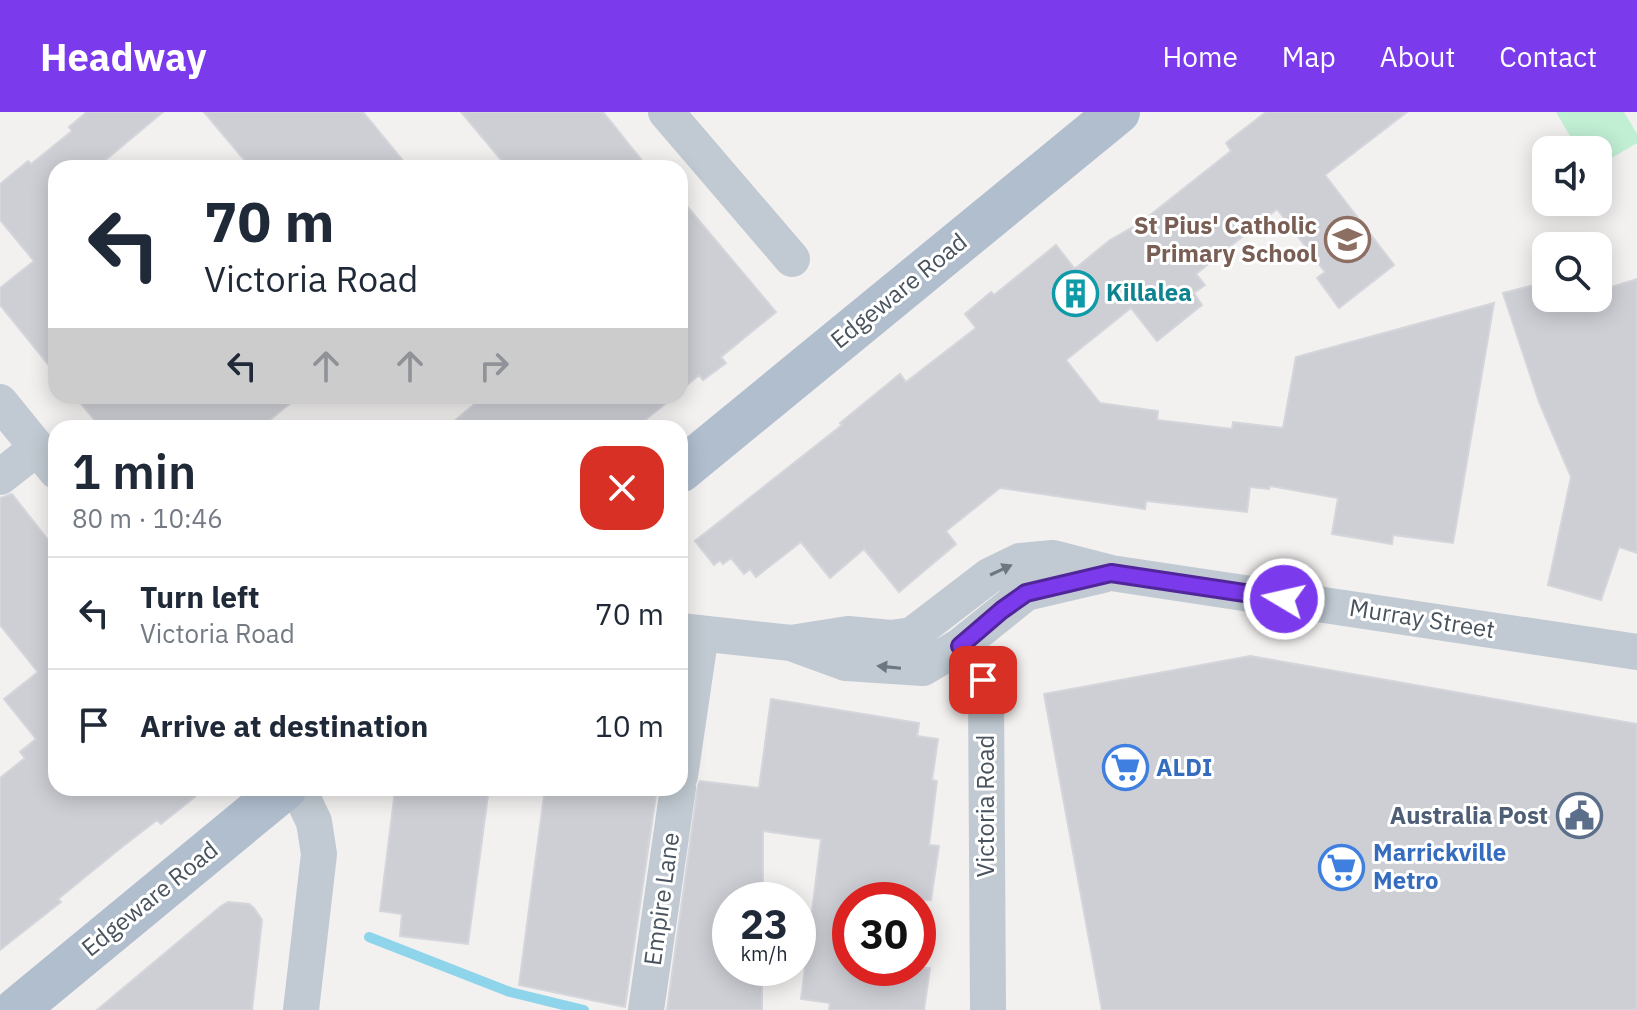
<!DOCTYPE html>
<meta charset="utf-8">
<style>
:root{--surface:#fff;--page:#f2f2f3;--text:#1f2937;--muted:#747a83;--line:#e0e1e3;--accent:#7c3aed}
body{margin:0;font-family:"IBM Plex Sans",sans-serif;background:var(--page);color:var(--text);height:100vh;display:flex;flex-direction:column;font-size:30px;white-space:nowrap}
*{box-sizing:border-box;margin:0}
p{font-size:26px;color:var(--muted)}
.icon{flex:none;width:44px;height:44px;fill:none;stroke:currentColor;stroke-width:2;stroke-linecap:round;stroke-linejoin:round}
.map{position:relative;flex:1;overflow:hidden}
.drawer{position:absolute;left:48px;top:308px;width:640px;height:376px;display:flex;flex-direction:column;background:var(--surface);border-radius:24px;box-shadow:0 4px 20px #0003}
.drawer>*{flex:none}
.banner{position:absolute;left:48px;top:48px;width:640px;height:244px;border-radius:24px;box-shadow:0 4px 20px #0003;background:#fff;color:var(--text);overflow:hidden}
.tools{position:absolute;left:1532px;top:24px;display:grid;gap:16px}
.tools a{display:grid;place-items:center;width:80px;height:80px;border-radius:16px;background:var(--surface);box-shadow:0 4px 20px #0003;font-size:40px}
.speed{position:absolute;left:712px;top:770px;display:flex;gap:16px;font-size:40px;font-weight:700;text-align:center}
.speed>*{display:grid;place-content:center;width:104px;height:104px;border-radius:50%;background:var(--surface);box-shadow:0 4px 20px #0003;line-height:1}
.speed small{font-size:20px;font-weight:400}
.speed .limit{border:12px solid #d22;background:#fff;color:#111}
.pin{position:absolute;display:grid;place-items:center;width:68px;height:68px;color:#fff;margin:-34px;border-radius:16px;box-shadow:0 4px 12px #0006}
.me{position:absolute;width:88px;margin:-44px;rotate:279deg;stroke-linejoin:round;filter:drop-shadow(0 0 6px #0008)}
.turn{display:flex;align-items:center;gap:28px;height:168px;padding:0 24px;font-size:36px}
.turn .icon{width:104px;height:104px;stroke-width:2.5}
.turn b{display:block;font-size:56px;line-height:68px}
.lanes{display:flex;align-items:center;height:76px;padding:0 24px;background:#0003;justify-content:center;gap:40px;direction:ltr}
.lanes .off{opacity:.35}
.round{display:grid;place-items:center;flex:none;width:84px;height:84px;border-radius:24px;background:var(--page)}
.headline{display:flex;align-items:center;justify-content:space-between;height:136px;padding:0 24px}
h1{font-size:48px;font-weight:600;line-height:60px}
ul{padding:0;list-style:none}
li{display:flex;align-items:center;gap:24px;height:112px;padding:0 24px;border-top:2px solid var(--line)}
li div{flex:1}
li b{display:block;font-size:30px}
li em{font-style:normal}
header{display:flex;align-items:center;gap:48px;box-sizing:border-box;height:112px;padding:0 40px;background:var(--accent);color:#fff}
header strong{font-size:38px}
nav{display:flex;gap:44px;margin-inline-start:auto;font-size:28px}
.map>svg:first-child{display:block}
.green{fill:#c0efd4}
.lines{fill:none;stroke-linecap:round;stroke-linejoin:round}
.stream{stroke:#8ed4eb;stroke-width:10}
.building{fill:#cdcfd5;stroke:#d4d6db;stroke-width:2}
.minor{stroke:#c1cad2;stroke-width:36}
.major{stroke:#b0bece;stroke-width:44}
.oneway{fill:#6c7781}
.route-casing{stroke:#51269a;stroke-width:20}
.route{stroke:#7c3aed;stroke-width:14}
.labels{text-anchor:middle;stroke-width:6;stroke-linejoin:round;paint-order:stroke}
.education-label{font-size:24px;font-weight:bold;fill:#785e54;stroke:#fff;text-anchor:end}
.street-label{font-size:24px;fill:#48535e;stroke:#fff}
.culture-label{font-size:24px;font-weight:bold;fill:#0d838f;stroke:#fff;text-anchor:start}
.shop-label{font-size:24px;font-weight:bold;fill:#366cbe;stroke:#fff;text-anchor:start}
.service-label{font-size:24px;font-weight:bold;fill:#4e5e75;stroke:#fff;text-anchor:end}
</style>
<header>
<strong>Headway</strong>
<nav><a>Home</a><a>Map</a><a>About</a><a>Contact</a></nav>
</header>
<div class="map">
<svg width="1637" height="898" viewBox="0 0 1637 898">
<rect width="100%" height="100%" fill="#f3f0f0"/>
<!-- green -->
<path class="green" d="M 1556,0 L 1624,0 L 1637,22 L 1637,31 L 1598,54 L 1598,38 L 1578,38 Z"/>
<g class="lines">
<!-- stream -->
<path class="stream" d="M 369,825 L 510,880 L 584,898"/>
</g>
<!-- building -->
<path class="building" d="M 87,0 L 163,0 L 96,56 L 56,56 L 56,262 L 0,193 L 0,176 L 34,149 L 0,108 L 0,72 L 28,49 L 31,52 L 72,19 L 69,15 Z
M 204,0 L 363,0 L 409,56 L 251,56 Z
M 461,0 L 603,0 L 648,56 L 508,56 Z
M 1266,0 L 1407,0 L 1325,63 L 1394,153 L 1339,196 L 1317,166 L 1325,160 L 1277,97 L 1196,162 L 1205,173 L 1194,181 L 1202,193 L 1157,229 L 1131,196 L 1066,248 L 1100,291 L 1158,299 L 1157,308 L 1232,317 L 1233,310 L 1283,316 L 1296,245 L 1494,191 L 1453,431 L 1393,423 L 1392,432 L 1332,422 L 1338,386 L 1270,374 L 1269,377 L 1250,375 L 1247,400 L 1146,389 L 1145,397 L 1000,376 L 946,419 L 956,432 L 899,480 L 864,437 L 830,466 L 801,430 L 756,465 L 750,457 L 744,462 L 731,446 L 723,452 L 720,448 L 714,453 L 695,429 L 842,313 L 840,311 L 900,262 L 906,270 L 976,216 L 965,202 L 991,180 L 994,183 L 1056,133 L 1074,156 L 1077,155 L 1110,128 L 1140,111 L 1231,39 L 1226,31 Z
M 680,86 L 776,200 L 721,245 L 726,251 L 703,268 L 699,263 L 680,279 Z
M 1637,167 L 1637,441 L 1619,435 L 1601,488 L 1548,473 L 1571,365 L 1539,290 L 1503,181 L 1546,170 L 1546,186 L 1598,186 L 1598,179 Z
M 75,284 L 299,284 L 260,316 L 101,316 Z
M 484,284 L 675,284 L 635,316 L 446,316 Z
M 12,382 L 56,438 L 56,676 L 206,676 L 161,712 L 157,708 L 122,735 L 58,787 L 61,790 L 0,838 L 0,666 L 25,646 L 20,640 L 36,627 L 4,587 L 38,560 L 0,513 L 0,386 Z
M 1250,544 L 1637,612 L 1637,898 L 1102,898 L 1044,582 Z
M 771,587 L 919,611 L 917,624 L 938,627 L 932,668 L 937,669 L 929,733 L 939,734 L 931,788 L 850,788 L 850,856 L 930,856 L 924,898 L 829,898 L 830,891 L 801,887 L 821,727 L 763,719 L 763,788 L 730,788 L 730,856 L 762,856 L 762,898 L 667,898 L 698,673 L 700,669 L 759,676 Z
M 427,676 L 489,676 L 468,832 L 400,824 L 402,802 L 380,799 L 395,678 L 426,682 Z
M 545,676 L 657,676 L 625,895 L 519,873 Z
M 228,790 L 249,792 L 254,796 L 262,808 L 252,898 L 97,898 L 221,794 Z"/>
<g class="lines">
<!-- minor -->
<path class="minor" d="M 666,0 L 792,147
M 0,290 L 56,359
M 0,365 L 37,336
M 680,519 L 791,531 L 846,551 L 923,556 L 960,534 L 1026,481 L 1103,463
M 791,531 L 848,522 L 891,526 L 912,523 L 989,464 L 1020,449 L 1053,446 L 1111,461 L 1637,540
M 960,534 L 983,568 L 986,581 L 988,898
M 680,664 L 701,521
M 298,676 L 314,710 L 319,742 L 301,898
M 646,898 L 678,676"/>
<!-- major -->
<path class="major" d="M 680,359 L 1118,0
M 16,898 L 285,676"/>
</g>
<!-- one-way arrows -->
<defs><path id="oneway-solid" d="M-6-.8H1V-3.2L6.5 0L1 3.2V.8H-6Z" transform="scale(2)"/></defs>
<g class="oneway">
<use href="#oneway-solid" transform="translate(1001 458) rotate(-25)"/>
<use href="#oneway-solid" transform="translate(889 555) rotate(-174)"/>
</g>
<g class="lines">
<defs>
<path id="route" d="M 983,568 L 960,534 L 1002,498 L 1026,481 L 1111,461 L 1284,487"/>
</defs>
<!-- route casing -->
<use href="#route" class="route-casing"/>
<!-- route -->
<use href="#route" class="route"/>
</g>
<!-- icons -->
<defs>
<symbol id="school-ring" viewBox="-11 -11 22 22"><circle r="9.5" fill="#fff" stroke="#8d6e63" stroke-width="1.5"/><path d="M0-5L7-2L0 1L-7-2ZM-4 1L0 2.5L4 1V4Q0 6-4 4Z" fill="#8d6e63"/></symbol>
<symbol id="building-ring" viewBox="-11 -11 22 22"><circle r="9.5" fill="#fff" stroke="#0f9aa8" stroke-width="1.5"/><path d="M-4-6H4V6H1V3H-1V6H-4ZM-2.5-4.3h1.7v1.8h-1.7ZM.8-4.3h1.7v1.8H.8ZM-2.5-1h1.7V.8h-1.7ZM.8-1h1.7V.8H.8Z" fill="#0f9aa8"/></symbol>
<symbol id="supermarket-ring" viewBox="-11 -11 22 22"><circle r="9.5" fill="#fff" stroke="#3f7fe0" stroke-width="1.5"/><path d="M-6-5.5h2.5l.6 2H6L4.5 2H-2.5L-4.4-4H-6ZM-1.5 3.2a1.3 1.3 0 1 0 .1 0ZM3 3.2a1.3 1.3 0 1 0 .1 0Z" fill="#3f7fe0"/></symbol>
<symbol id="civic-ring" viewBox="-11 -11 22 22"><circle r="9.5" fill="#fff" stroke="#5c6f8a" stroke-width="1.5"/><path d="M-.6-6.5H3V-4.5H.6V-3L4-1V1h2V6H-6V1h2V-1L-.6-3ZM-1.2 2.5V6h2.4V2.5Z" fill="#5c6f8a"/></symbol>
</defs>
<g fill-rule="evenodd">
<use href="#school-ring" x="1322" y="102" width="51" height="51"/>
<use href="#building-ring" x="1050" y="156" width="51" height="51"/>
<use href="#supermarket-ring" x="1100" y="630" width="51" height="51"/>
<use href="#civic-ring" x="1554" y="678" width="51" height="51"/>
<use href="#supermarket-ring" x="1316" y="730" width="51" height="51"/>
</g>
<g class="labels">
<!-- education labels -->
<g class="education-label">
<text x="1317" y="122">St Pius' Catholic<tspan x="1317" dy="28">Primary School</tspan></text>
</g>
<!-- street labels -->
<g class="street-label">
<text transform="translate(899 179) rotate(-39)" y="8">Edgeware Road</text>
<text transform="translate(1422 507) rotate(9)" y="8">Murray Street</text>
<text transform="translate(986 694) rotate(-90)" y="8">Victoria Road</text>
<text transform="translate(150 787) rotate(-39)" y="8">Edgeware Road</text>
<text transform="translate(662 787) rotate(-82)" y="8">Empire Lane</text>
</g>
<!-- culture labels -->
<g class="culture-label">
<text x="1106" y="189">Killalea</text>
</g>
<!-- shop labels -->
<g class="shop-label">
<text x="1156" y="664">ALDI</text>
<text x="1373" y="749">Marrickville<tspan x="1373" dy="28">Metro</tspan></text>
</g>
<!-- service labels -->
<g class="service-label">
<text x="1548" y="712">Australia Post</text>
</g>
</g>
</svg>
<div class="tools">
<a><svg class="icon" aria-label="sound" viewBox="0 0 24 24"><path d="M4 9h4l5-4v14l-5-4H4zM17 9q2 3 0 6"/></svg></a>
<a><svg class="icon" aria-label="search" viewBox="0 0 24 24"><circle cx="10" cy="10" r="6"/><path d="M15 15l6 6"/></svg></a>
</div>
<div class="speed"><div>23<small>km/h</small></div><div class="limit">30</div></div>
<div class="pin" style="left:983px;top:568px;background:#d93025"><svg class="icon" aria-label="arrive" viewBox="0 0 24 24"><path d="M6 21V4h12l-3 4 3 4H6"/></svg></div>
<svg class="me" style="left:1284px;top:487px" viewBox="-20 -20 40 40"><circle r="17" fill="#7c3aed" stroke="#fff" stroke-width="3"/><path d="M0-11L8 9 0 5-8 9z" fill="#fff"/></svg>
<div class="banner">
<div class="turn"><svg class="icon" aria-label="left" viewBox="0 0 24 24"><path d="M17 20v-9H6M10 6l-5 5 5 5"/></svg><div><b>70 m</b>Victoria Road</div></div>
<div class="lanes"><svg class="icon" aria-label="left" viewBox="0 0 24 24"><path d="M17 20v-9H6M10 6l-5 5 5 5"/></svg><svg class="icon off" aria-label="ahead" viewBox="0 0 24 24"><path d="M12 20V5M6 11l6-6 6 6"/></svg><svg class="icon off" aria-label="ahead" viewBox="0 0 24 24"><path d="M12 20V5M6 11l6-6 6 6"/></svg><svg class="icon off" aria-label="right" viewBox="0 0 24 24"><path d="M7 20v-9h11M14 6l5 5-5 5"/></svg></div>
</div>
<section class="drawer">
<div class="headline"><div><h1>1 min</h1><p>80 m · 10:46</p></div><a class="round" style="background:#d93025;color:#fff"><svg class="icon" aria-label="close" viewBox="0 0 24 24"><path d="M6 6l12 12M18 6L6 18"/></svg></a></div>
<ul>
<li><svg class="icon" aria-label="left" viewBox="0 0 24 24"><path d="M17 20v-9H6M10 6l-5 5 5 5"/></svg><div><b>Turn left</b><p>Victoria Road</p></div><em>70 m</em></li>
<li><svg class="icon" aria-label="arrive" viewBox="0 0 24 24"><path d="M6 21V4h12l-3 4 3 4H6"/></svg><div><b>Arrive at destination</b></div><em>10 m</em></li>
</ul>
</section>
</div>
